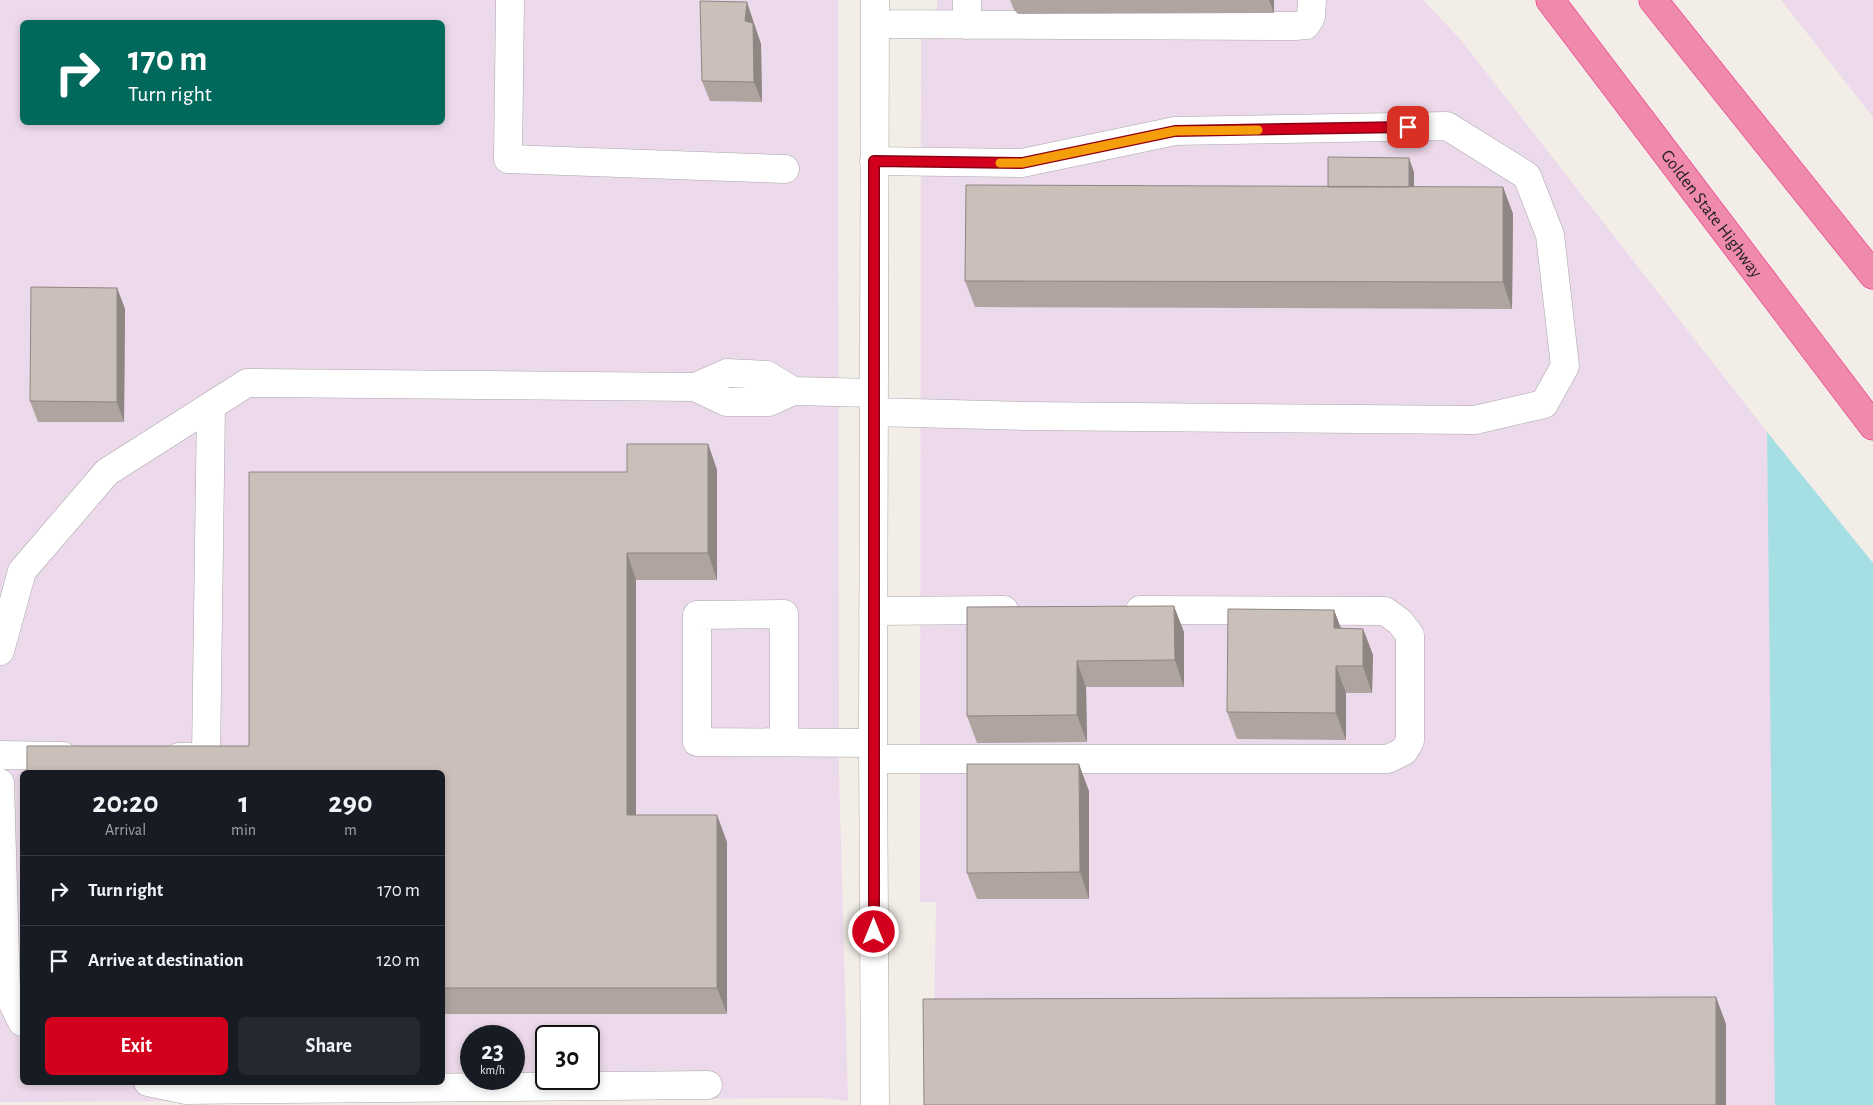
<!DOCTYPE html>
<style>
:root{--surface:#171b24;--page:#242831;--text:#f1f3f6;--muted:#9ea1a6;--line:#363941;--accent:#d3001d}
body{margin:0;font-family:"Alegreya Sans",sans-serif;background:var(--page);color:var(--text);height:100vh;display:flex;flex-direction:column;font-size:19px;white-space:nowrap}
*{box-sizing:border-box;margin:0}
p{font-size:16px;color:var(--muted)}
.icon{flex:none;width:28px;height:28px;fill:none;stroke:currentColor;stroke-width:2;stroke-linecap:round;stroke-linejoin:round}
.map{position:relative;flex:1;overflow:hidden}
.sheet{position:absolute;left:20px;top:770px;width:425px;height:315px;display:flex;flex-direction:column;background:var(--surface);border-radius:8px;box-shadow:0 2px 8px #0003}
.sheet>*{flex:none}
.hud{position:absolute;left:20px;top:20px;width:425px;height:105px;border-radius:8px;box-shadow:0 2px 8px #0003;background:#00695c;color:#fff;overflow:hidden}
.speed{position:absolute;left:460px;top:1025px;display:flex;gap:10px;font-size:25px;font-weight:700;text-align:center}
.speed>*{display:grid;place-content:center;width:65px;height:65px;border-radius:50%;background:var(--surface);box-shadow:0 2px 8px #0003;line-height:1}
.speed small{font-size:12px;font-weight:400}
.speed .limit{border:2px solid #111;border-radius:8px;background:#fff;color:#111}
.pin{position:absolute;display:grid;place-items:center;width:42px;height:42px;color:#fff;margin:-21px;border-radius:10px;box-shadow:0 2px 8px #0006}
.me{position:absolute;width:55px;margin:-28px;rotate:0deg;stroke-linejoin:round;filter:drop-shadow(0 0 4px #0008)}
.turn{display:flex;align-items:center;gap:18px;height:105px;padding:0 25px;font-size:22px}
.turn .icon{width:65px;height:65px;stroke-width:2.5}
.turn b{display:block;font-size:35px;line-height:42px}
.eta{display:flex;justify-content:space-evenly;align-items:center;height:85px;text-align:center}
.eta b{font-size:30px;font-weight:700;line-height:35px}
.action{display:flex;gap:10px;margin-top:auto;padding:10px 25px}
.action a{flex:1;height:58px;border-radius:8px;background:var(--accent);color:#fff;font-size:20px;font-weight:700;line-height:58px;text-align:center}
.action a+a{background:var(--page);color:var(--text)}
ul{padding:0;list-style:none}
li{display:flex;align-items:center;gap:15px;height:70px;padding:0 25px;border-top:1px solid var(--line)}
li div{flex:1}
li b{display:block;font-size:19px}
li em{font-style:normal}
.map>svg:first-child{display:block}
.industrial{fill:#ecd9eb;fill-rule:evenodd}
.water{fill:#a5dee3}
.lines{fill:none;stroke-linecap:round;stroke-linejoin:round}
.minor-casing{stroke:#a8a8a8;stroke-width:29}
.highway-casing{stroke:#eb1a7f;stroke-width:29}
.minor{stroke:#fff;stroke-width:28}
.highway{stroke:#ef8aab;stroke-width:28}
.wall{fill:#afa4a0}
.shaded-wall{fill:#8e8682}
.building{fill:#cbbfba;stroke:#8e8682}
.route-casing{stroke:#890013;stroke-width:12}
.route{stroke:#d3001d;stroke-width:9}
.slow{stroke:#f59e0b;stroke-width:9}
.labels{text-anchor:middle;stroke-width:5;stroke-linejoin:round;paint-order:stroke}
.street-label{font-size:18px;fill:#212121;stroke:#fff}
</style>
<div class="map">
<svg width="1873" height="1105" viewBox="0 0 1873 1105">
<rect width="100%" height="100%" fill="#f2ede7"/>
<!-- industrial -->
<path class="industrial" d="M 0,0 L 838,0 L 839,774 L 848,1101 L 823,1098 L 0,1102 ZM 22,22 L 442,22 L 442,122 L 22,122 ZM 22,772 L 442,772 L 442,1082 L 22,1082 ZM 471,1036 L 514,1036 L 514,1079 L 471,1079 ZM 546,1036 L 589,1036 L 589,1079 L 546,1079 Z
M 937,0 L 1423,0 L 1460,39 L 1767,432 L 1775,762 L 1776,1105 L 933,1105 L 936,902 L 920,902 L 921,39 L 937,39 Z
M 1781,0 L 1873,0 L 1873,117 Z"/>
<!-- water -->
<path class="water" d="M 1767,432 L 1873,563 L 1873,1105 L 1775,1105 Z"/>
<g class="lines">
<defs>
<path id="minor" d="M 510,0 L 508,159 L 785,169
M 967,0 L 967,25
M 875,24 L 1295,26 L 1306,25 L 1311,17 L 1312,0
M 793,391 L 767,375 L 727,373 L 695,387 L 726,402 L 769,402 L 793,391 L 874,393
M 874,412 L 1024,416 L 1475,420 L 1544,404 L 1565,366 L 1550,235 L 1527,176 L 1447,126 L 1175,131 L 1022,163 L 874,161
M 873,611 L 1004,610
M 0,651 L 22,571 L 107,472 L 247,383 L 695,387
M 784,742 L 784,614 L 697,615 L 697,742 L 873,743
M 0,755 L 63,756
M 179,757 L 206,757 L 211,406
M 873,759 L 1388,759 L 1404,751 L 1410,741 L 1410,635 L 1400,622 L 1385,611 L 1140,610
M 0,783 L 6,989 L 22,1022
M 148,1082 L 186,1090 L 708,1085
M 875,1105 L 873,743 L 875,0"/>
<g id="highway">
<path id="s1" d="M 1550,0 L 1873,426"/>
<path d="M 1653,0 L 1873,275"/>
</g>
</defs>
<!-- minor casing -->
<use href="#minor" class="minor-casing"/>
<!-- highway casing -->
<use href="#highway" class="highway-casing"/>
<!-- minor -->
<use href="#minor" class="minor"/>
<!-- highway -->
<use href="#highway" class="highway"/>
</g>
<!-- wall -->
<path class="wall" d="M 1010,0 L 1274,0 L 1274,13 L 1018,14 L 1014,10 Z
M 754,23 L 754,25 L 761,44 L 762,102 L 710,101 L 702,81 Z
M 1414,172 L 1414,187 L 1503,187 L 1513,214 L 1512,309 L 975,307 L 965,281 L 1328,187 Z
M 117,288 L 125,309 L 124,422 L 38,422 L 30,401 Z
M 708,444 L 717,470 L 717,580 L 636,580 L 636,815 L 727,842 L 727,1014 L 443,1014 L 443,1079 L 442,1079 L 442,772 L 249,746 Z
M 967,607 L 1184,632 L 1184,687 L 1086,687 L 1087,742 L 977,743 L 967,716 Z
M 1334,610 L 1341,628 L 1363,629 L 1373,655 L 1372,693 L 1346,693 L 1346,740 L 1237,739 L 1227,712 Z
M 1089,791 L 1089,899 L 977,899 L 967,873 Z"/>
<!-- shaded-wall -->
<path class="shaded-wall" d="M 1269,0 L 1274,0 L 1274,13 Z
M 747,2 L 761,44 L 762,102 L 754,82 L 745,21 Z
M 1409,158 L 1414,172 L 1414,214 L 1409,199 Z
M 1503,187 L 1513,214 L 1512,309 L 1503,282 Z
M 117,288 L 125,309 L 124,422 L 117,402 Z
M 708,444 L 717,470 L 717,580 L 708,553 Z
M 627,553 L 636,580 L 636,842 L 627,815 Z
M 1174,606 L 1184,632 L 1184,687 L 1175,660 Z
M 1334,610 L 1344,637 L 1334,628 Z
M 1363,629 L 1373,655 L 1372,693 L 1363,666 Z
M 1077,661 L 1086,687 L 1087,742 L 1077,715 Z
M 1336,666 L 1346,693 L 1346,740 L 1336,713 Z
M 1079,764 L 1089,791 L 1089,899 L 1080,872 Z
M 717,815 L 727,842 L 727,1014 L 717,988 Z
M 1716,997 L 1726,1024 L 1726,1105 L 1716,1105 Z
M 442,1012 L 443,1014 L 443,1079 L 442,1077 Z"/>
<!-- building -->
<path class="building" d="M 700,1 L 747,2 L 745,21 L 753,23 L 754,82 L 702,81 Z
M 1328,157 L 1409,158 L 1409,187 L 1328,187 Z
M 966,185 L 1503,187 L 1503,282 L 965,281 Z
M 31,287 L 117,288 L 117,402 L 30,401 Z
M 627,444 L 708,444 L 708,553 L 627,553 L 627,815 L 717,815 L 717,988 L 442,988 L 442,772 L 27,772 L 27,746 L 249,746 L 249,472 L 627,472 Z
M 1174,606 L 1175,660 L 1077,661 L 1077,715 L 967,716 L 967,607 Z
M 1228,609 L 1334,610 L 1334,628 L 1363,629 L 1363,666 L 1336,666 L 1336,713 L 1227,712 Z
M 967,764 L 1079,764 L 1080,872 L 967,873 Z
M 1716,997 L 1716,1105 L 924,1105 L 923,999 Z"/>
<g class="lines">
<defs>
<path id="route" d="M 874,932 L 874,161 L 1022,163 L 1175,131 L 1408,127"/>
</defs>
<!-- route casing -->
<use href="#route" class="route-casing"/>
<!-- route -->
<use href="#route" class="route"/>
<!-- slow -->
<path class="slow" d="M 1000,163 L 1022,163 L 1175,131 L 1258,130"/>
</g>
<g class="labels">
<!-- street labels -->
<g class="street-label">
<text dy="6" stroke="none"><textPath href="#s1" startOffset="268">Golden State Highway</textPath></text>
</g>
</g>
</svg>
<div class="speed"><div>23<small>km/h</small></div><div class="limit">30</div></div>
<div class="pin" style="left:1408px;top:127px;background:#d93025"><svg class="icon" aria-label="arrive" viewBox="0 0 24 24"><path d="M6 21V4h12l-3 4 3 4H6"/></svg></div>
<svg class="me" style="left:874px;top:932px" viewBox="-20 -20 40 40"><circle r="17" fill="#d3001d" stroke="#fff" stroke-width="3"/><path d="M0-11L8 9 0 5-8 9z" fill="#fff"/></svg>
<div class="hud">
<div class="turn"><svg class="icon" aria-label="right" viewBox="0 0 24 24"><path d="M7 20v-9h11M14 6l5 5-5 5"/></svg><div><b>170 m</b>Turn right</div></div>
</div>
<section class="sheet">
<div class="eta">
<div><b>20:20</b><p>Arrival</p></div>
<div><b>1</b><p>min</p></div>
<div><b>290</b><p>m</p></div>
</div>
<ul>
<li><svg class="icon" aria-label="right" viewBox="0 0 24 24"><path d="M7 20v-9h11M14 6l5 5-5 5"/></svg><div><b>Turn right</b></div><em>170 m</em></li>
<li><svg class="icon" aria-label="arrive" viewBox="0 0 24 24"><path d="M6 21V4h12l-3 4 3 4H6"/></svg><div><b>Arrive at destination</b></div><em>120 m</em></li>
</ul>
<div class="action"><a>Exit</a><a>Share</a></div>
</section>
</div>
